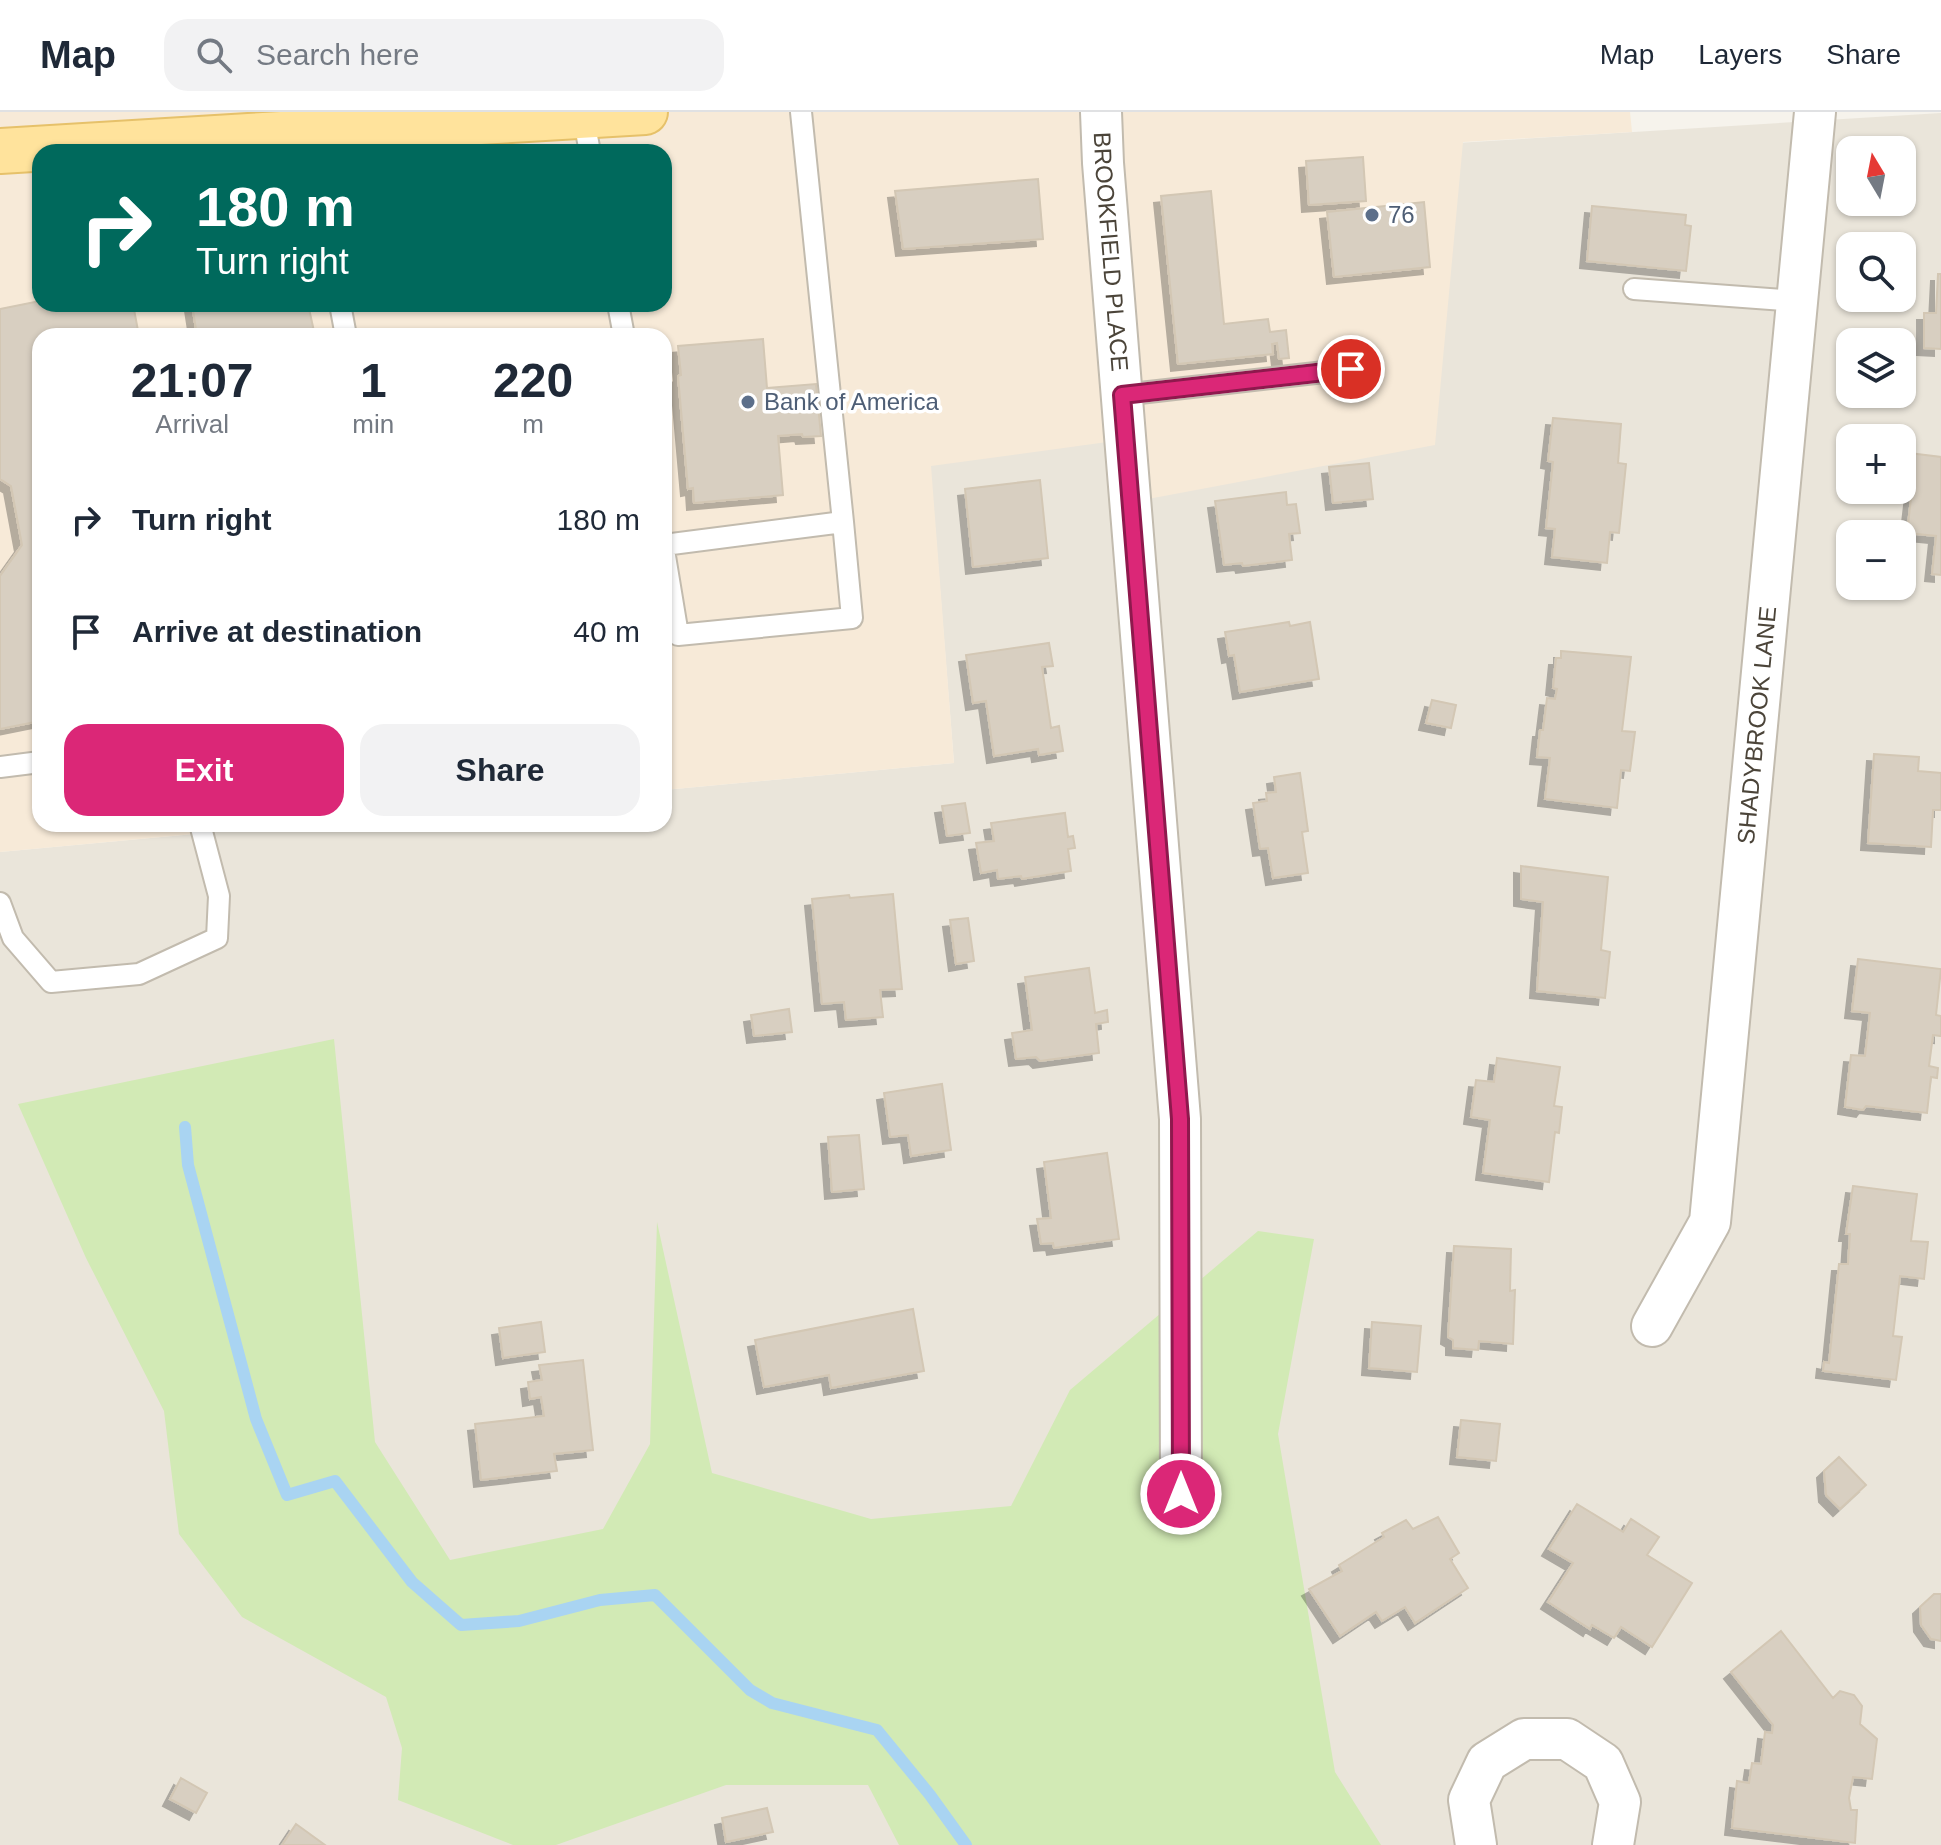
<!DOCTYPE html>
<meta charset="utf-8">
<style>
:root{--surface:#fff;--page:#f2f2f3;--text:#1f2937;--muted:#747a83;--line:#e0e1e3;--accent:#db2777}
body{margin:0;font-family:Arial,sans-serif;background:var(--page);color:var(--text);height:100vh;display:flex;flex-direction:column;font-size:30px;white-space:nowrap}
*{box-sizing:border-box;margin:0}
p{font-size:26px;color:var(--muted)}
.icon{flex:none;width:44px;height:44px;fill:none;stroke:currentColor;stroke-width:2;stroke-linecap:round;stroke-linejoin:round}
.map{position:relative;flex:1;overflow:hidden}
.drawer{position:absolute;left:32px;top:216px;width:640px;height:504px;display:flex;flex-direction:column;background:var(--surface);border-radius:24px;box-shadow:0 2px 6px #0004}
.drawer>*{flex:none}
.top-card{position:absolute;left:32px;top:32px;width:640px;height:168px;border-radius:24px;box-shadow:0 2px 6px #0004;background:#00695c;color:#fff;overflow:hidden}
.needle{width:52px;rotate:350deg}
.buttons{position:absolute;left:1836px;top:24px;display:grid;gap:16px}
.buttons a{display:grid;place-items:center;width:80px;height:80px;border-radius:16px;background:var(--surface);box-shadow:0 2px 6px #0004;font-size:40px}
.pin{position:absolute;display:grid;place-items:center;width:68px;height:68px;color:#fff;margin:-34px;border:4px solid #fff;border-radius:50%;box-shadow:0 2px 8px #0007}
.me{position:absolute;width:88px;margin:-44px;rotate:0deg;stroke-linejoin:round;filter:drop-shadow(0 0 6px #0008)}
.turn{display:flex;align-items:center;gap:28px;height:168px;padding:0 32px;font-size:36px}
.turn .icon{width:104px;height:104px;stroke-width:2.5}
.turn b{display:block;font-size:56px;line-height:68px}
.eta{display:flex;justify-content:space-evenly;align-items:center;height:136px;text-align:center}
.eta b{font-size:48px;font-weight:700;line-height:56px}
.button{display:flex;gap:16px;margin-top:auto;padding:16px 32px}
.button a{flex:1;height:92px;border-radius:24px;background:var(--accent);color:#fff;font-size:32px;font-weight:700;line-height:92px;text-align:center}
.button a+a{background:var(--page);color:var(--text)}
ul{padding:0;list-style:none}
li{display:flex;align-items:center;gap:24px;height:112px;padding:0 32px}
li div{flex:1}
li b{display:block;font-size:30px}
li em{font-style:normal}
header{display:flex;align-items:center;gap:48px;box-sizing:border-box;height:112px;padding:0 40px;background:var(--surface);border-bottom:2px solid var(--line)}
header strong{font-size:38px}
nav{display:flex;gap:44px;margin-inline-start:auto;font-size:28px}
.search{width:560px;height:72px;background:var(--page);display:flex;align-items:center;gap:20px;box-sizing:border-box;padding:0 28px;border-radius:24px;color:var(--muted);font-size:30px}
.map>svg:first-child{display:block}
.residential{fill:#eae5da;fill-rule:evenodd}
.commercial{fill:#f7ead8;fill-rule:evenodd}
.green{fill:#d2eab5}
.lines{fill:none;stroke-linecap:round;stroke-linejoin:round}
.stream{stroke:#a9d4f2;stroke-width:12}
.building{fill:#d8cfc1;stroke:#d3c7b4;stroke-width:2;filter:url(#shadow)}
.lane-casing{stroke:#c2bbae;stroke-width:24}
.street-casing{stroke:#c2bbae;stroke-width:44}
.primary-casing{stroke:#e6c16a;stroke-width:48}
.lane{stroke:#fff;stroke-width:20}
.street{stroke:#fff;stroke-width:40}
.primary{stroke:#ffe39c;stroke-width:44}
.route-casing{stroke:#8e194d;stroke-width:20}
.route{stroke:#db2777;stroke-width:14}
.service-dot{fill:#5c6f8a;stroke:#fff;stroke-width:3}
.labels{text-anchor:middle;stroke-width:7;stroke-linejoin:round;paint-order:stroke}
.service-label{font-size:24px;fill:#4e5e75;stroke:#fff;text-anchor:start}
.street-label{font-size:24px;fill:#4b4439;stroke:#fff}
</style>
<header>
<strong>Map</strong>
<div class="search"><svg class="icon" aria-label="search" viewBox="0 0 24 24"><circle cx="10" cy="10" r="6"/><path d="M15 15l6 6"/></svg>Search here</div>
<nav><a>Map</a><a>Layers</a><a>Share</a></nav>
</header>
<div class="map">
<svg width="1941" height="1733" viewBox="0 0 1941 1733">
<defs>
<filter id="shadow"><feDropShadow dx="-7" dy="7" stdDeviation="0" flood-color="#0004"/></filter>
</defs>
<rect width="100%" height="100%" fill="#f6f3ec"/>
<!-- residential -->
<path class="residential" d="M 1941,1 L 1941,1733 L 0,1733 L 0,740 L 302,712 L 664,712 L 664,678 L 954,651 L 907,65 ZM 1850,38 L 1902,38 L 1902,90 L 1850,90 ZM 1850,134 L 1902,134 L 1902,186 L 1850,186 ZM 1850,230 L 1902,230 L 1902,282 L 1850,282 ZM 1850,326 L 1902,326 L 1902,378 L 1850,378 ZM 1850,422 L 1902,422 L 1902,474 L 1850,474 Z"/>
<!-- commercial -->
<path class="commercial" d="M 0,0 L 1630,0 L 1632,20 L 1463,30 L 1435,333 L 1148,387 L 1144,325 L 931,354 L 954,651 L 664,678 L 664,224 L 40,224 L 40,712 L 302,712 L 0,740 ZM 40,40 L 664,40 L 664,192 L 40,192 Z"/>
<!-- green -->
<path class="green" d="M 334,927 L 375,1330 L 450,1448 L 603,1417 L 650,1332 L 657,1110 L 712,1361 L 871,1407 L 1011,1394 L 1070,1278 L 1258,1119 L 1314,1127 L 1278,1322 L 1335,1660 L 1381,1733 L 899,1733 L 868,1673 L 726,1673 L 556,1733 L 513,1733 L 398,1688 L 402,1636 L 386,1585 L 242,1505 L 179,1422 L 164,1299 L 86,1146 L 18,992 Z"/>
<g class="lines">
<!-- stream -->
<path class="stream" d="M 185,1015 L 188,1053 L 256,1307 L 287,1383 L 335,1369 L 412,1470 L 461,1513 L 519,1509 L 600,1488 L 655,1483 L 750,1578 L 772,1591 L 877,1618 L 930,1683 L 966,1733"/>
</g>
<!-- building -->
<path class="building" d="M 1363,45 L 1366,89 L 1309,93 L 1306,49 Z
M 1038,67 L 1043,127 L 903,137 L 895,79 Z
M 1211,79 L 1224,212 L 1268,207 L 1270,220 L 1286,218 L 1289,246 L 1279,247 L 1277,231 L 1272,232 L 1273,242 L 1178,252 L 1161,84 Z
M 1424,90 L 1430,155 L 1334,165 L 1327,100 Z
M 1592,94 L 1686,103 L 1685,113 L 1691,114 L 1686,159 L 1587,149 Z
M 1938,162 L 1941,162 L 1941,237 L 1924,236 L 1924,201 L 1936,201 Z
M 40,189 L 40,192 L 133,192 L 139,224 L 40,224 L 40,609 L 0,617 L 0,464 L 22,433 L 11,374 L 0,367 L 0,197 Z
M 192,192 L 308,192 L 315,224 L 197,224 Z
M 763,227 L 767,276 L 816,272 L 821,324 L 803,325 L 802,322 L 778,324 L 783,383 L 694,391 L 693,376 L 688,377 L 678,264 L 681,263 L 678,234 Z
M 1553,306 L 1621,312 L 1618,351 L 1626,352 L 1619,421 L 1610,420 L 1607,451 L 1552,445 L 1555,417 L 1546,416 L 1553,350 L 1548,349 Z
M 1909,341 L 1941,345 L 1941,463 L 1932,462 L 1936,424 L 1907,421 L 1912,378 L 1905,377 Z
M 1369,351 L 1373,387 L 1333,391 L 1329,355 Z
M 1040,368 L 1048,446 L 973,455 L 965,377 Z
M 1286,380 L 1287,393 L 1296,392 L 1300,421 L 1289,422 L 1292,448 L 1243,454 L 1242,451 L 1224,453 L 1215,389 Z
M 1289,510 L 1290,514 L 1310,510 L 1319,567 L 1240,580 L 1234,543 L 1229,544 L 1225,520 Z
M 1049,531 L 1053,554 L 1042,555 L 1051,616 L 1059,614 L 1063,639 L 1039,643 L 1038,637 L 994,644 L 986,589 L 973,591 L 966,543 Z
M 1561,539 L 1631,545 L 1622,619 L 1635,620 L 1630,659 L 1621,658 L 1617,696 L 1545,687 L 1550,646 L 1537,645 L 1540,618 L 1543,618 L 1547,586 L 1555,587 L 1557,577 L 1553,576 L 1556,546 L 1561,546 Z
M 1432,588 L 1456,593 L 1451,616 L 1426,611 Z
M 1874,642 L 1919,645 L 1918,659 L 1941,661 L 1941,698 L 1933,698 L 1931,735 L 1868,731 Z
M 1300,661 L 1308,719 L 1302,720 L 1308,761 L 1273,766 L 1268,736 L 1260,737 L 1253,691 L 1267,689 L 1266,681 L 1276,680 L 1274,665 Z
M 965,691 L 970,721 L 947,724 L 942,694 Z
M 1065,701 L 1068,725 L 1073,724 L 1075,736 L 1068,737 L 1071,759 L 1022,767 L 1021,764 L 998,767 L 997,758 L 981,761 L 976,731 L 994,729 L 991,711 Z
M 1521,754 L 1608,765 L 1601,838 L 1610,840 L 1605,886 L 1537,879 L 1543,790 L 1521,787 Z
M 893,782 L 902,877 L 880,878 L 883,905 L 846,908 L 844,890 L 822,892 L 812,787 L 849,783 L 850,786 Z
M 968,806 L 974,849 L 956,852 L 950,808 Z
M 1858,847 L 1941,857 L 1936,903 L 1941,904 L 1941,924 L 1933,923 L 1929,954 L 1938,956 L 1937,966 L 1931,965 L 1927,1001 L 1866,994 L 1863,998 L 1845,995 L 1851,943 L 1865,944 L 1870,901 L 1852,899 Z
M 1089,856 L 1095,901 L 1107,898 L 1108,910 L 1096,912 L 1099,941 L 1040,949 L 1036,945 L 1016,947 L 1012,921 L 1032,918 L 1025,865 Z
M 789,897 L 792,920 L 754,924 L 751,903 Z
M 1497,946 L 1560,955 L 1554,994 L 1562,995 L 1559,1021 L 1555,1020 L 1549,1070 L 1483,1061 L 1490,1008 L 1471,1005 L 1476,968 L 1494,970 Z
M 942,972 L 951,1038 L 911,1044 L 908,1023 L 890,1025 L 884,981 Z
M 859,1023 L 864,1077 L 832,1080 L 828,1025 Z
M 1107,1041 L 1119,1127 L 1054,1136 L 1053,1131 L 1041,1132 L 1037,1107 L 1051,1106 L 1044,1050 Z
M 1853,1074 L 1917,1082 L 1911,1129 L 1928,1130 L 1924,1167 L 1900,1164 L 1893,1224 L 1902,1225 L 1896,1268 L 1823,1259 L 1824,1250 L 1829,1251 L 1839,1152 L 1848,1152 L 1850,1122 L 1846,1122 Z
M 1454,1134 L 1511,1137 L 1510,1179 L 1515,1178 L 1513,1232 L 1479,1229 L 1478,1238 L 1453,1236 L 1453,1228 L 1448,1225 Z
M 913,1197 L 924,1259 L 831,1276 L 829,1263 L 764,1275 L 755,1228 Z
M 541,1210 L 545,1240 L 503,1246 L 499,1216 Z
M 1372,1210 L 1421,1214 L 1417,1260 L 1369,1256 Z
M 583,1248 L 593,1338 L 554,1342 L 557,1359 L 481,1368 L 475,1312 L 544,1304 L 541,1285 L 530,1287 L 528,1270 L 542,1268 L 539,1253 Z
M 1461,1308 L 1500,1312 L 1496,1349 L 1457,1345 Z
M 1839,1345 L 1866,1373 L 1840,1397 L 1826,1383 L 1824,1359 Z
M 1577,1392 L 1623,1420 L 1631,1407 L 1659,1425 L 1647,1443 L 1692,1471 L 1652,1535 L 1621,1515 L 1614,1526 L 1592,1513 L 1590,1517 L 1548,1490 L 1573,1451 L 1549,1437 Z
M 1438,1405 L 1459,1441 L 1450,1447 L 1468,1476 L 1415,1511 L 1405,1495 L 1382,1509 L 1376,1500 L 1340,1524 L 1309,1477 L 1342,1459 L 1339,1453 L 1384,1425 L 1382,1421 L 1406,1408 L 1413,1417 Z
M 1934,1482 L 1941,1482 L 1941,1529 L 1931,1527 L 1921,1513 L 1920,1495 Z
M 1781,1519 L 1833,1586 L 1840,1579 L 1854,1583 L 1862,1594 L 1860,1612 L 1877,1627 L 1872,1667 L 1853,1665 L 1849,1686 L 1851,1698 L 1857,1698 L 1855,1731 L 1732,1716 L 1737,1669 L 1749,1671 L 1752,1651 L 1761,1652 L 1765,1620 L 1772,1621 L 1773,1613 L 1731,1560 Z
M 181,1666 L 207,1681 L 196,1701 L 170,1687 Z
M 767,1696 L 773,1720 L 726,1730 L 722,1706 Z
M 296,1712 L 325,1733 L 282,1733 Z"/>
<g class="lines">
<defs>
<path id="lane" d="M 583,4 L 590,40
M 1634,177 L 1797,189
M 340,192 L 346,224
M 618,192 L 624,224
M 1122,283 L 1351,257
M 664,433 L 843,410 L 801,0
M 664,438 L 678,523 L 852,506 L 843,410
M 0,655 L 40,650
M 0,791 L 13,826 L 51,870 L 139,862 L 217,826 L 219,784 L 200,712"/>
<g id="street">
<path id="s1" d="M 1101,0 L 1103,51 L 1180,1007 L 1181,1382"/>
<path id="s2" d="M 1652,1214 L 1710,1110 L 1815,0"/>
<path d="M 1476,1733 L 1469,1688 L 1487,1650 L 1524,1627 L 1567,1627 L 1603,1651 L 1620,1690 L 1613,1733"/>
</g>
<path id="primary" d="M 0,39 L 645,0"/>
</defs>
<!-- lane casing -->
<use href="#lane" class="lane-casing"/>
<!-- street casing -->
<use href="#street" class="street-casing"/>
<!-- primary casing -->
<use href="#primary" class="primary-casing"/>
<!-- lane -->
<use href="#lane" class="lane"/>
<!-- street -->
<use href="#street" class="street"/>
<!-- primary -->
<use href="#primary" class="primary"/>
</g>
<g class="lines">
<defs>
<path id="route" d="M 1181,1382 L 1180,1007 L 1122,283 L 1351,257"/>
</defs>
<!-- route casing -->
<use href="#route" class="route-casing"/>
<!-- route -->
<use href="#route" class="route"/>
</g>
<!-- markers -->
<g class="service-dot">
<circle cx="1372" cy="103" r="8"/>
<circle cx="748" cy="290" r="8"/>
</g>
<g class="labels">
<!-- service labels -->
<g class="service-label">
<text x="1388" y="111">76</text>
<text x="764" y="298">Bank of America</text>
</g>
<!-- street labels -->
<g class="street-label">
<text dy="8" stroke="none"><textPath href="#s1" startOffset="140">BROOKFIELD PLACE</textPath></text>
<text dy="8" stroke="none"><textPath href="#s2" startOffset="618">SHADYBROOK LANE</textPath></text>
</g>
</g>
</svg>
<div class="buttons">
<a><svg class="needle" viewBox="-14 -14 28 28"><path d="M0-13l5 13h-10z" fill="#e53935"/><path d="M0 13l5-13h-10z" fill="#747a83"/></svg></a>
<a><svg class="icon" aria-label="search" viewBox="0 0 24 24"><circle cx="10" cy="10" r="6"/><path d="M15 15l6 6"/></svg></a>
<a><svg class="icon" aria-label="layers" viewBox="0 0 24 24"><path d="M12 4l9 5-9 5-9-5zM3 14l9 5 9-5"/></svg></a>
<a>+</a>
<a>−</a>
</div>
<div class="pin" style="left:1351px;top:257px;background:#d93025"><svg class="icon" aria-label="arrive" viewBox="0 0 24 24"><path d="M6 21V4h12l-3 4 3 4H6"/></svg></div>
<svg class="me" style="left:1181px;top:1382px" viewBox="-20 -20 40 40"><circle r="17" fill="#db2777" stroke="#fff" stroke-width="3"/><path d="M0-11L8 9 0 5-8 9z" fill="#fff"/></svg>
<div class="top-card">
<div class="turn"><svg class="icon" aria-label="right" viewBox="0 0 24 24"><path d="M7 20v-9h11M14 6l5 5-5 5"/></svg><div><b>180 m</b>Turn right</div></div>
</div>
<section class="drawer">
<div class="eta">
<div><b>21:07</b><p>Arrival</p></div>
<div><b>1</b><p>min</p></div>
<div><b>220</b><p>m</p></div>
</div>
<ul>
<li><svg class="icon" aria-label="right" viewBox="0 0 24 24"><path d="M7 20v-9h11M14 6l5 5-5 5"/></svg><div><b>Turn right</b></div><em>180 m</em></li>
<li><svg class="icon" aria-label="arrive" viewBox="0 0 24 24"><path d="M6 21V4h12l-3 4 3 4H6"/></svg><div><b>Arrive at destination</b></div><em>40 m</em></li>
</ul>
<div class="button"><a>Exit</a><a>Share</a></div>
</section>
</div>
